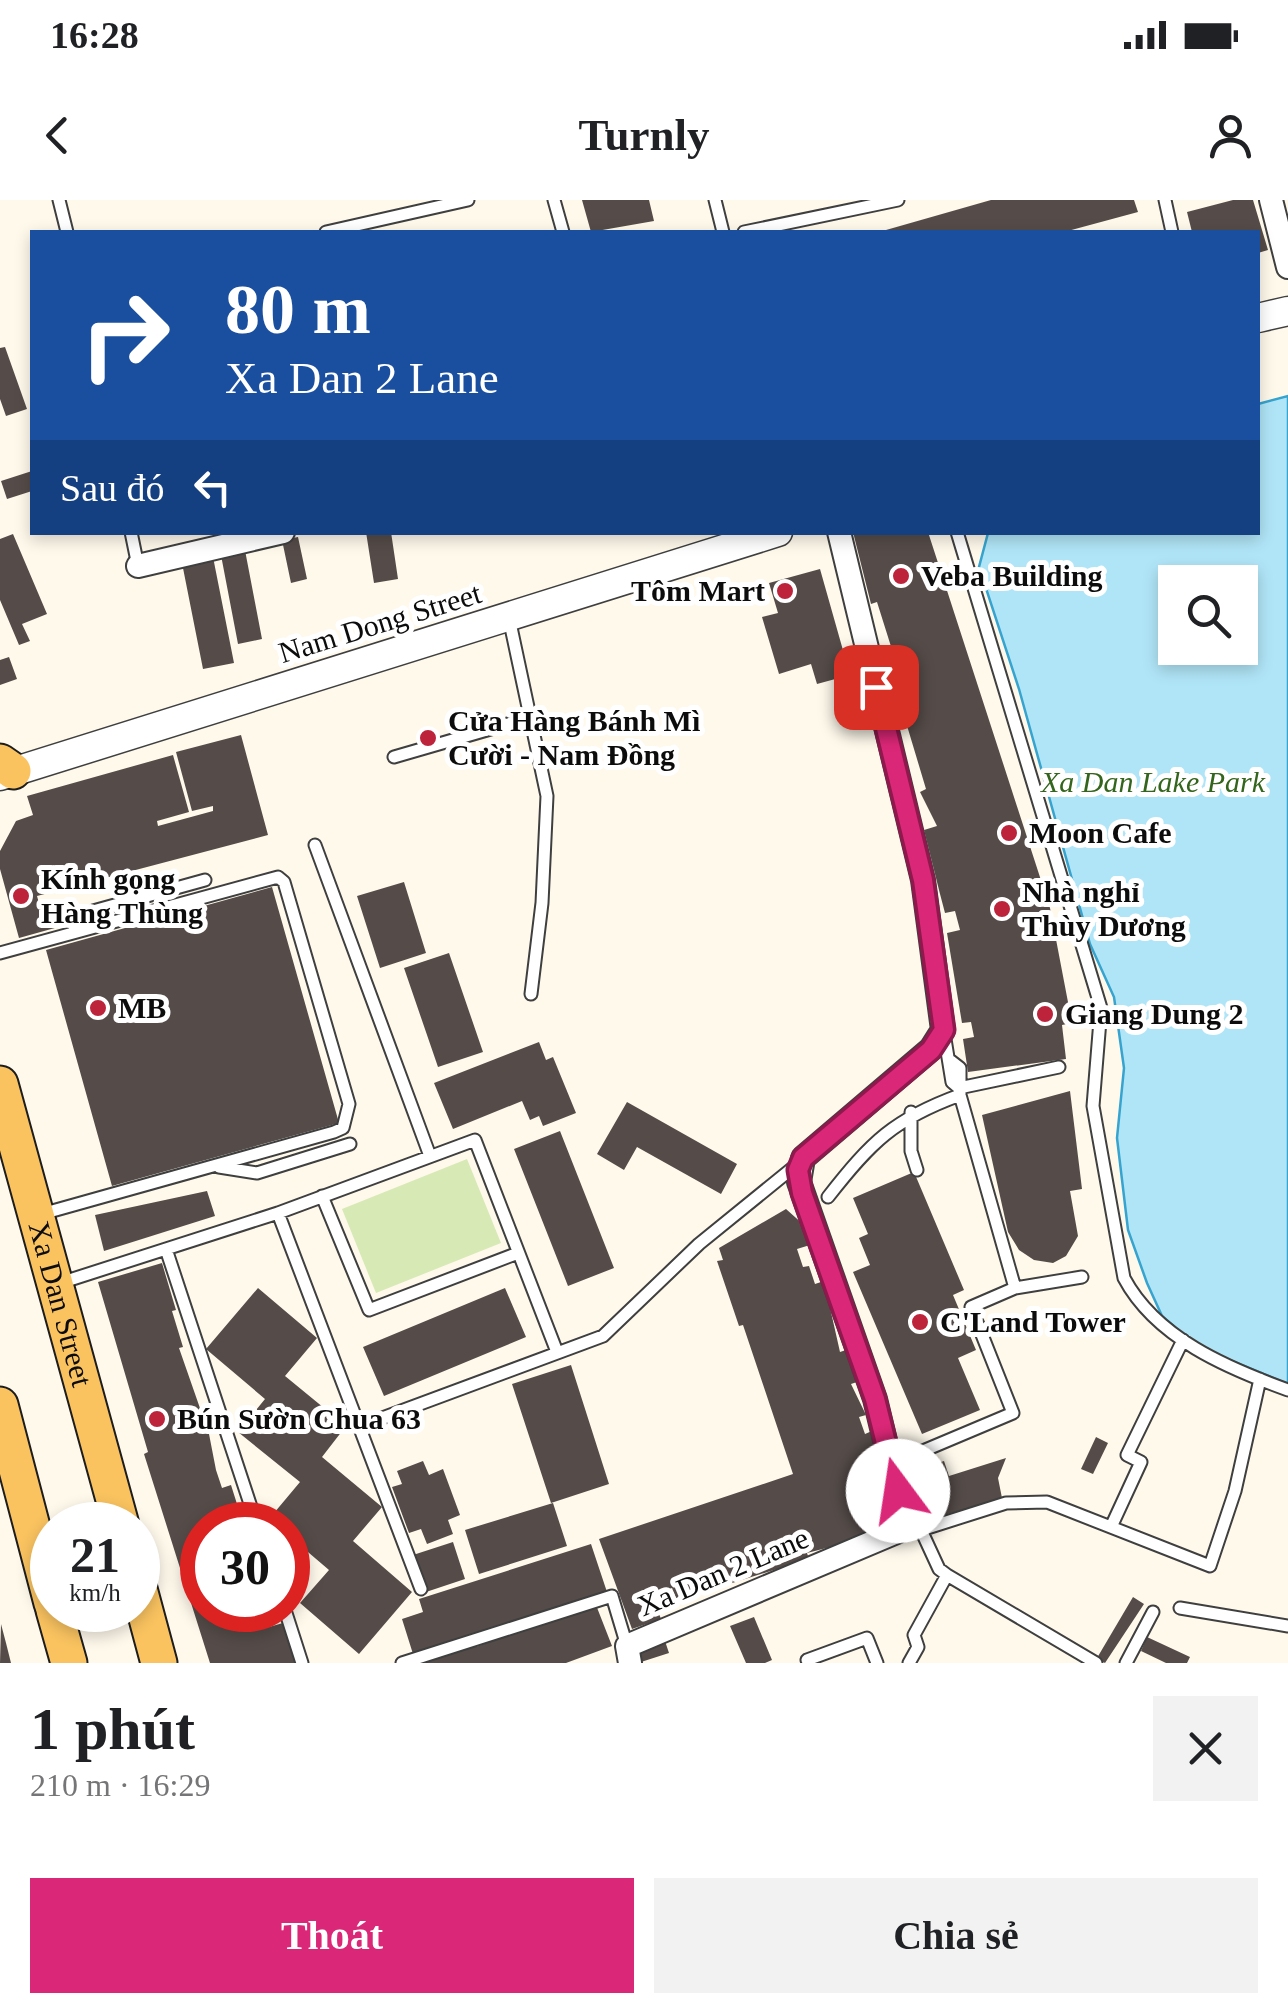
<!DOCTYPE html>
<html lang="vi">
<meta charset="utf-8">
<style>
:root{--surface:#fff;--page:#f2f2f2;--text:#202124;--muted:#757577;--accent:#db2777}
body{margin:0;font-family:"Times New Roman",serif;background:var(--page);color:var(--text);height:100vh;display:flex;flex-direction:column;font-size:38px;white-space:nowrap}
*{box-sizing:border-box;margin:0}
p{font-size:32px;color:var(--muted)}
.icon{flex:none;width:55px;height:55px;fill:none;stroke:currentColor;stroke-width:2;stroke-linecap:round;stroke-linejoin:round}
.map{position:relative;height:1463px;overflow:hidden}
.details{display:flex;flex-direction:column;background:var(--surface);flex:1}
.details>*{flex:none}
.guide{position:absolute;left:30px;top:30px;width:1230px;height:305px;border-radius:0px;box-shadow:0 5px 15px #0003;background:#1a4fa0;color:#fff;overflow:hidden}
.fabs{position:absolute;left:1158px;top:365px;display:grid;gap:20px}
.fabs a{display:grid;place-items:center;width:100px;height:100px;border-radius:0px;background:var(--surface);box-shadow:0 5px 15px #0003;font-size:50px}
.speed{position:absolute;left:30px;top:1302px;display:flex;gap:20px;font-size:50px;font-weight:700;text-align:center}
.speed>*{display:grid;place-content:center;width:130px;height:130px;border-radius:50%;background:var(--surface);box-shadow:0 5px 15px #0003;line-height:1}
.speed small{font-size:25px;font-weight:400}
.speed .limit{border:15px solid #d22;background:#fff;color:#111}
.pin{position:absolute;display:grid;place-items:center;width:85px;height:85px;color:#fff;margin:-42px;border-radius:20px;box-shadow:0 5px 15px #0006}
.me{position:absolute;width:110px;margin:-55px;rotate:346deg;stroke-linejoin:round;filter:drop-shadow(0 0 8px #0008)}
.turn{display:flex;align-items:center;gap:35px;height:210px;padding:0 30px;font-size:45px}
.turn .icon{width:130px;height:130px;stroke-width:2.5}
.turn b{display:block;font-size:70px;line-height:85px}
.then{display:flex;align-items:center;height:95px;padding:0 30px;background:#0003;gap:20px;font-size:38px}
.round{display:grid;place-items:center;flex:none;width:105px;height:105px;border-radius:0px;background:var(--page)}
.summary{display:flex;align-items:center;justify-content:space-between;height:170px;padding:0 30px}
h1{font-size:60px;font-weight:700;line-height:75px}
.primary-button{display:flex;gap:20px;margin-top:auto;padding:20px 30px}
.primary-button a{flex:1;height:115px;border-radius:0px;background:var(--accent);color:#fff;font-size:40px;font-weight:700;line-height:115px;text-align:center}
.primary-button a+a{background:var(--page);color:var(--text)}
.status{display:flex;justify-content:space-between;align-items:center;height:70px;padding:0 50px;background:var(--surface);direction:ltr}
.status svg{height:28px;fill:currentColor}
header{display:flex;justify-content:space-between;align-items:center;height:130px;padding:0 30px;background:var(--surface);font-size:45px;font-weight:700}
.map>svg:first-child{display:block}
.green{fill:#d7e9b5}
.water{fill:#b0e5f7;stroke:#36a4cf;stroke-width:2.5;fill-rule:evenodd}
.building{fill:#554c49}
.lines{fill:none;stroke-linecap:round;stroke-linejoin:round}
.service-casing{stroke:#3f3f3f;stroke-width:15}
.minor-casing{stroke:#3f3f3f;stroke-width:26}
.tertiary-casing{stroke:#3f3f3f;stroke-width:31}
.primary-casing{stroke:#1d1d1d;stroke-width:39}
.service{stroke:#fff;stroke-width:11}
.minor{stroke:#fff;stroke-width:22}
.tertiary{stroke:#fff;stroke-width:28}
.primary{stroke:#fac360;stroke-width:35}
.route-casing{stroke:#8e194d;stroke-width:25}
.route{stroke:#db2777;stroke-width:18}
.poi-dot{fill:#be233c;stroke:#fff;stroke-width:4}
.labels{text-anchor:middle;stroke-width:10;stroke-linejoin:round;paint-order:stroke}
.poi-label{font-size:30px;font-weight:bold;fill:#0c0c0c;stroke:#fff;text-anchor:start}
.street-label{font-size:30px;fill:#0c0c0c;stroke:#fff}
.park-label{font-size:30px;font-style:italic;fill:#34651c;stroke:#fff}
</style>
<div class="status"><b>16:28</b><svg viewBox="0 0 49 12"><path d="M0 12V9h3v3zM5 12V6h3v6zM10 12V3h3v9zM15 12V0h3v12zM26 1h20v11H26zM47 4h2v5h-2z"/></svg></div>
<header><svg class="icon" aria-label="back" viewBox="0 0 24 24"><path d="M15 5l-7 7 7 7"/></svg>Turnly<svg class="icon" aria-label="person" viewBox="0 0 24 24"><circle cx="12" cy="8" r="4"/><path d="M4 21q1-7 8-7t8 7"/></svg></header>
<div class="map">
<svg width="1288" height="1463" viewBox="0 0 1288 1463">
<rect width="100%" height="100%" fill="#fff9ec"/>
<!-- green -->
<path class="green" d="M 467,959 L 501,1043 L 376,1093 L 342,1009 Z"/>
<!-- water -->
<path class="water" d="M 1288,196 L 1288,1184 L 1198,1147 L 1162,1116 L 1147,1083 L 1128,1030 L 1117,938 L 1124,868 L 1114,797 L 1090,744 L 1019,489 L 979,367 L 988,333 L 1258,332 L 1258,204 ZM 1175,382 L 1240,382 L 1240,448 L 1175,448 Z"/>
<!-- building -->
<path class="building" d="M 582,0 L 649,0 L 654,21 L 591,32 Z
M 991,0 L 1134,0 L 1138,12 L 1064,32 L 879,32 Z
M 1233,0 L 1253,0 L 1268,50 L 1258,53 L 1258,32 L 1192,32 L 1187,12 Z
M 5,147 L 27,209 L 6,216 L 0,199 L 0,148 Z
M 32,271 L 32,291 L 7,299 L 1,281 Z
M 366,332 L 391,332 L 398,379 L 374,383 Z
M 853,332 L 928,332 L 1050,708 L 1072,823 L 1062,825 L 1066,859 L 968,872 L 963,839 L 974,837 L 971,822 L 962,823 L 947,733 L 960,730 L 955,711 L 945,713 L 940,694 L 924,630 L 937,626 L 920,592 L 926,589 L 908,529 L 891,496 L 905,491 L 877,402 L 871,404 Z
M 13,334 L 47,414 L 22,424 L 30,441 L 19,445 L 0,400 L 0,339 Z
M 298,337 L 307,379 L 291,383 L 282,340 Z
M 244,345 L 262,439 L 238,444 L 220,350 Z
M 213,357 L 234,463 L 203,469 L 182,363 Z
M 820,369 L 850,475 L 817,484 L 811,464 L 779,474 L 762,417 L 778,413 L 769,383 Z
M 9,457 L 17,479 L 0,485 L 0,460 Z
M 241,535 L 268,635 L 37,696 L 40,707 L 56,703 L 62,726 L 19,738 L 0,669 L 0,651 L 16,621 L 33,615 L 27,596 L 173,555 L 189,612 L 157,621 L 158,626 L 213,611 L 213,606 L 192,611 L 176,552 Z
M 404,682 L 426,753 L 380,768 L 357,696 Z
M 272,687 L 339,923 L 112,986 L 46,750 Z
M 449,753 L 483,852 L 438,867 L 404,768 Z
M 539,842 L 546,860 L 553,857 L 576,913 L 543,926 L 539,916 L 530,920 L 522,901 L 453,929 L 434,883 Z
M 1070,891 L 1082,989 L 1070,991 L 1078,1036 L 1066,1056 L 1053,1063 L 1034,1060 L 1019,1050 L 1008,1032 L 982,915 Z
M 627,902 L 737,964 L 721,994 L 637,947 L 624,970 L 597,954 Z
M 560,931 L 614,1068 L 568,1086 L 514,949 Z
M 914,972 L 964,1090 L 953,1095 L 976,1150 L 958,1158 L 980,1210 L 922,1234 L 853,1072 L 870,1065 L 859,1038 L 868,1034 L 853,998 Z
M 207,991 L 215,1016 L 104,1051 L 95,1015 Z
M 786,1009 L 805,1026 L 810,1045 L 797,1049 L 803,1067 L 809,1066 L 815,1084 L 824,1081 L 840,1152 L 846,1150 L 857,1182 L 851,1184 L 866,1215 L 859,1217 L 865,1234 L 872,1231 L 877,1249 L 873,1250 L 886,1283 L 879,1285 L 885,1303 L 873,1307 L 881,1334 L 807,1353 L 809,1359 L 729,1384 L 676,1398 L 672,1388 L 652,1395 L 661,1419 L 632,1429 L 599,1339 L 793,1274 L 743,1125 L 739,1126 L 717,1061 L 723,1060 L 719,1048 Z
M 162,1063 L 176,1110 L 172,1111 L 183,1147 L 179,1148 L 209,1234 L 216,1270 L 222,1288 L 231,1285 L 243,1323 L 202,1325 L 202,1410 L 264,1410 L 269,1427 L 283,1423 L 297,1463 L 210,1463 L 144,1254 L 148,1252 L 98,1082 Z
M 258,1088 L 317,1138 L 285,1176 L 346,1226 L 322,1257 L 382,1307 L 353,1341 L 412,1392 L 359,1454 L 300,1403 L 329,1370 L 288,1335 L 288,1325 L 276,1325 L 269,1319 L 300,1282 L 238,1232 L 265,1199 L 206,1149 Z
M 505,1088 L 526,1137 L 384,1196 L 363,1147 Z
M 571,1165 L 609,1284 L 551,1303 L 512,1184 Z
M 1096,1237 L 1108,1243 L 1093,1274 L 1081,1269 Z
M 925,1256 L 928,1266 L 944,1261 L 949,1276 L 1006,1258 L 998,1278 L 1002,1298 L 914,1324 L 906,1294 L 915,1286 L 907,1262 Z
M 423,1261 L 429,1275 L 443,1269 L 460,1315 L 448,1320 L 453,1334 L 427,1344 L 421,1329 L 409,1333 L 392,1287 L 402,1284 L 397,1271 Z
M 553,1303 L 567,1346 L 479,1374 L 465,1330 Z
M 453,1342 L 465,1379 L 426,1392 L 413,1355 Z
M 591,1344 L 607,1392 L 413,1454 L 402,1419 L 423,1412 L 419,1399 Z
M 1133,1397 L 1144,1404 L 1105,1463 L 1097,1458 Z
M 596,1405 L 612,1446 L 566,1463 L 416,1463 L 473,1442 L 476,1447 Z
M 754,1417 L 772,1460 L 765,1463 L 746,1463 L 730,1426 Z
M 1,1424 L 6,1443 L 11,1463 L 0,1463 Z
M 1147,1437 L 1190,1457 L 1187,1463 L 1166,1463 L 1141,1451 Z
M 664,1438 L 669,1453 L 641,1462 L 636,1448 Z"/>
<g class="lines">
<defs>
<path id="service" d="M 59,0 L 67,32
M 554,0 L 563,32
M 715,0 L 723,32
M 1165,0 L 1172,32
M 326,32 L 468,0
M 744,32 L 898,0
M 131,332 L 138,366
M 957,332 L 1101,808 L 1093,906 L 1124,1078 C 1156,1138 1227,1168 1288,1190
M 509,418 L 547,596 L 542,703 L 531,794
M 394,557 L 532,517
M 315,645 L 430,956
M 73,732 L 93,711 L 205,680
M 0,753 L 278,677 L 284,682 L 349,904 L 343,928 L 334,932 L 38,1015
M 944,833 L 952,882 L 959,888
M 959,888 L 1059,867
M 911,912 L 911,951 L 917,970
M 219,967 L 257,973 L 350,944
M 322,996 L 369,1110 L 518,1053
M 828,997 C 871,942 894,919 960,895
M 278,1013 L 421,1389
M 166,1049 L 257,1325
M 57,1084 L 278,1013 L 475,940 L 557,1152
M 1015,1088 L 1082,1077
M 358,1227 L 603,1136 L 699,1044 L 800,962
M 911,1256 L 1013,1213 L 971,1107 L 1015,1088 L 960,895 L 960,868 L 951,861
M 1111,1327 L 1141,1262 L 1127,1255 L 1183,1140
M 906,1328 L 921,1330 L 1006,1303 L 1047,1302 L 1210,1366 L 1235,1291 L 1260,1179
M 947,1375 L 1096,1463
M 1180,1408 L 1288,1426
M 285,1410 L 302,1463
M 402,1463 L 612,1396 L 627,1446
M 809,1463 L 807,1460 L 867,1438 L 877,1463
M 909,1463 L 918,1447 L 914,1435 L 947,1375 L 939,1369 L 921,1330
M 1126,1463 L 1153,1412"/>
<path id="minor" d="M 1271,0 L 1288,67
M 138,366 L 283,332
M 630,1463 L 627,1446 L 906,1328 L 875,1199 L 799,982 L 803,958 L 931,849 L 943,830 L 923,680 L 839,332"/>
<path id="tertiary" d="M 1258,118 L 1288,111
M 0,576 L 778,332"/>
<g id="primary">
<path d="M 0,562 L 13,571"/>
<path id="s1" d="M 0,884 L 121,1325"/>
<path d="M 0,1205 L 52,1403"/>
<path d="M 138,1385 L 159,1463"/>
<path d="M 54,1410 L 69,1463"/>
</g>
</defs>
<!-- service casing -->
<use href="#service" class="service-casing"/>
<!-- minor casing -->
<use href="#minor" class="minor-casing"/>
<!-- tertiary casing -->
<use href="#tertiary" class="tertiary-casing"/>
<!-- primary casing -->
<use href="#primary" class="primary-casing"/>
<!-- service -->
<use href="#service" class="service"/>
<!-- minor -->
<use href="#minor" class="minor"/>
<!-- tertiary -->
<use href="#tertiary" class="tertiary"/>
<!-- primary -->
<use href="#primary" class="primary"/>
</g>
<g class="lines">
<defs>
<path id="route" d="M 876,487 L 923,680 L 944,830 L 931,850 L 803,958 L 798,970 L 802,993 L 875,1199 L 898,1291"/>
</defs>
<!-- route casing -->
<use href="#route" class="route-casing"/>
<!-- route -->
<use href="#route" class="route"/>
</g>
<!-- markers -->
<g class="poi-dot">
<circle cx="901" cy="376" r="10"/>
<circle cx="785" cy="391" r="10"/>
<circle cx="428" cy="538" r="10"/>
<circle cx="1009" cy="633" r="10"/>
<circle cx="21" cy="696" r="10"/>
<circle cx="1002" cy="709" r="10"/>
<circle cx="98" cy="808" r="10"/>
<circle cx="1045" cy="814" r="10"/>
<circle cx="920" cy="1122" r="10"/>
<circle cx="157" cy="1219" r="10"/>
</g>
<g class="labels">
<!-- poi labels -->
<g class="poi-label">
<text x="921" y="386">Veba Building</text>
<text x="765" y="401" text-anchor="end">Tôm Mart</text>
<text x="448" y="531">Cửa Hàng Bánh Mì<tspan x="448" dy="34">Cười - Nam Đồng</tspan></text>
<text x="1029" y="643">Moon Cafe</text>
<text x="41" y="689">Kính gọng<tspan x="41" dy="34">Hàng Thùng</tspan></text>
<text x="1022" y="702">Nhà nghỉ<tspan x="1022" dy="34">Thùy Dương</tspan></text>
<text x="118" y="818">MB</text>
<text x="1065" y="824">Giang Dung 2</text>
<text x="940" y="1132">C'Land Tower</text>
<text x="177" y="1229">Bún Sườn Chua 63</text>
</g>
<!-- street labels -->
<g class="street-label">
<text transform="translate(380 423) rotate(-17)" y="10">Nam Dong Street</text>
<text dy="10" stroke="none"><textPath href="#s1" startOffset="228">Xa Dan Street</textPath></text>
<text transform="translate(723 1372) rotate(-23)" y="10">Xa Dan 2 Lane</text>
</g>
<!-- park labels -->
<g class="park-label">
<text x="1153" y="592">Xa Dan Lake Park</text>
</g>
</g>
</svg>
<div class="fabs">
<a><svg class="icon" aria-label="search" viewBox="0 0 24 24"><circle cx="10" cy="10" r="6"/><path d="M15 15l6 6"/></svg></a>
</div>
<div class="speed"><div>21<small>km/h</small></div><div class="limit">30</div></div>
<div class="pin" style="left:876px;top:487px;background:#d93025"><svg class="icon" aria-label="arrive" viewBox="0 0 24 24"><path d="M6 21V4h12l-3 4 3 4H6"/></svg></div>
<svg class="me" style="left:898px;top:1291px" viewBox="-20 -20 40 40"><circle r="19" fill="#fff"/><path d="M0-13L10 11 0 6-10 11z" fill="#db2777"/></svg>
<div class="guide">
<div class="turn"><svg class="icon" aria-label="right" viewBox="0 0 24 24"><path d="M7 20v-9h11M14 6l5 5-5 5"/></svg><div><b>80 m</b>Xa Dan 2 Lane</div></div>
<div class="then">Sau đó<svg class="icon" aria-label="left" viewBox="0 0 24 24"><path d="M17 20v-9H6M10 6l-5 5 5 5"/></svg></div>
</div>
</div>
<section class="details">
<div class="summary"><div><h1>1 phút</h1><p>210 m · 16:29</p></div><a class="round"><svg class="icon" aria-label="close" viewBox="0 0 24 24"><path d="M6 6l12 12M18 6L6 18"/></svg></a></div>
<div class="primary-button"><a>Thoát</a><a>Chia sẻ</a></div>
</section>
